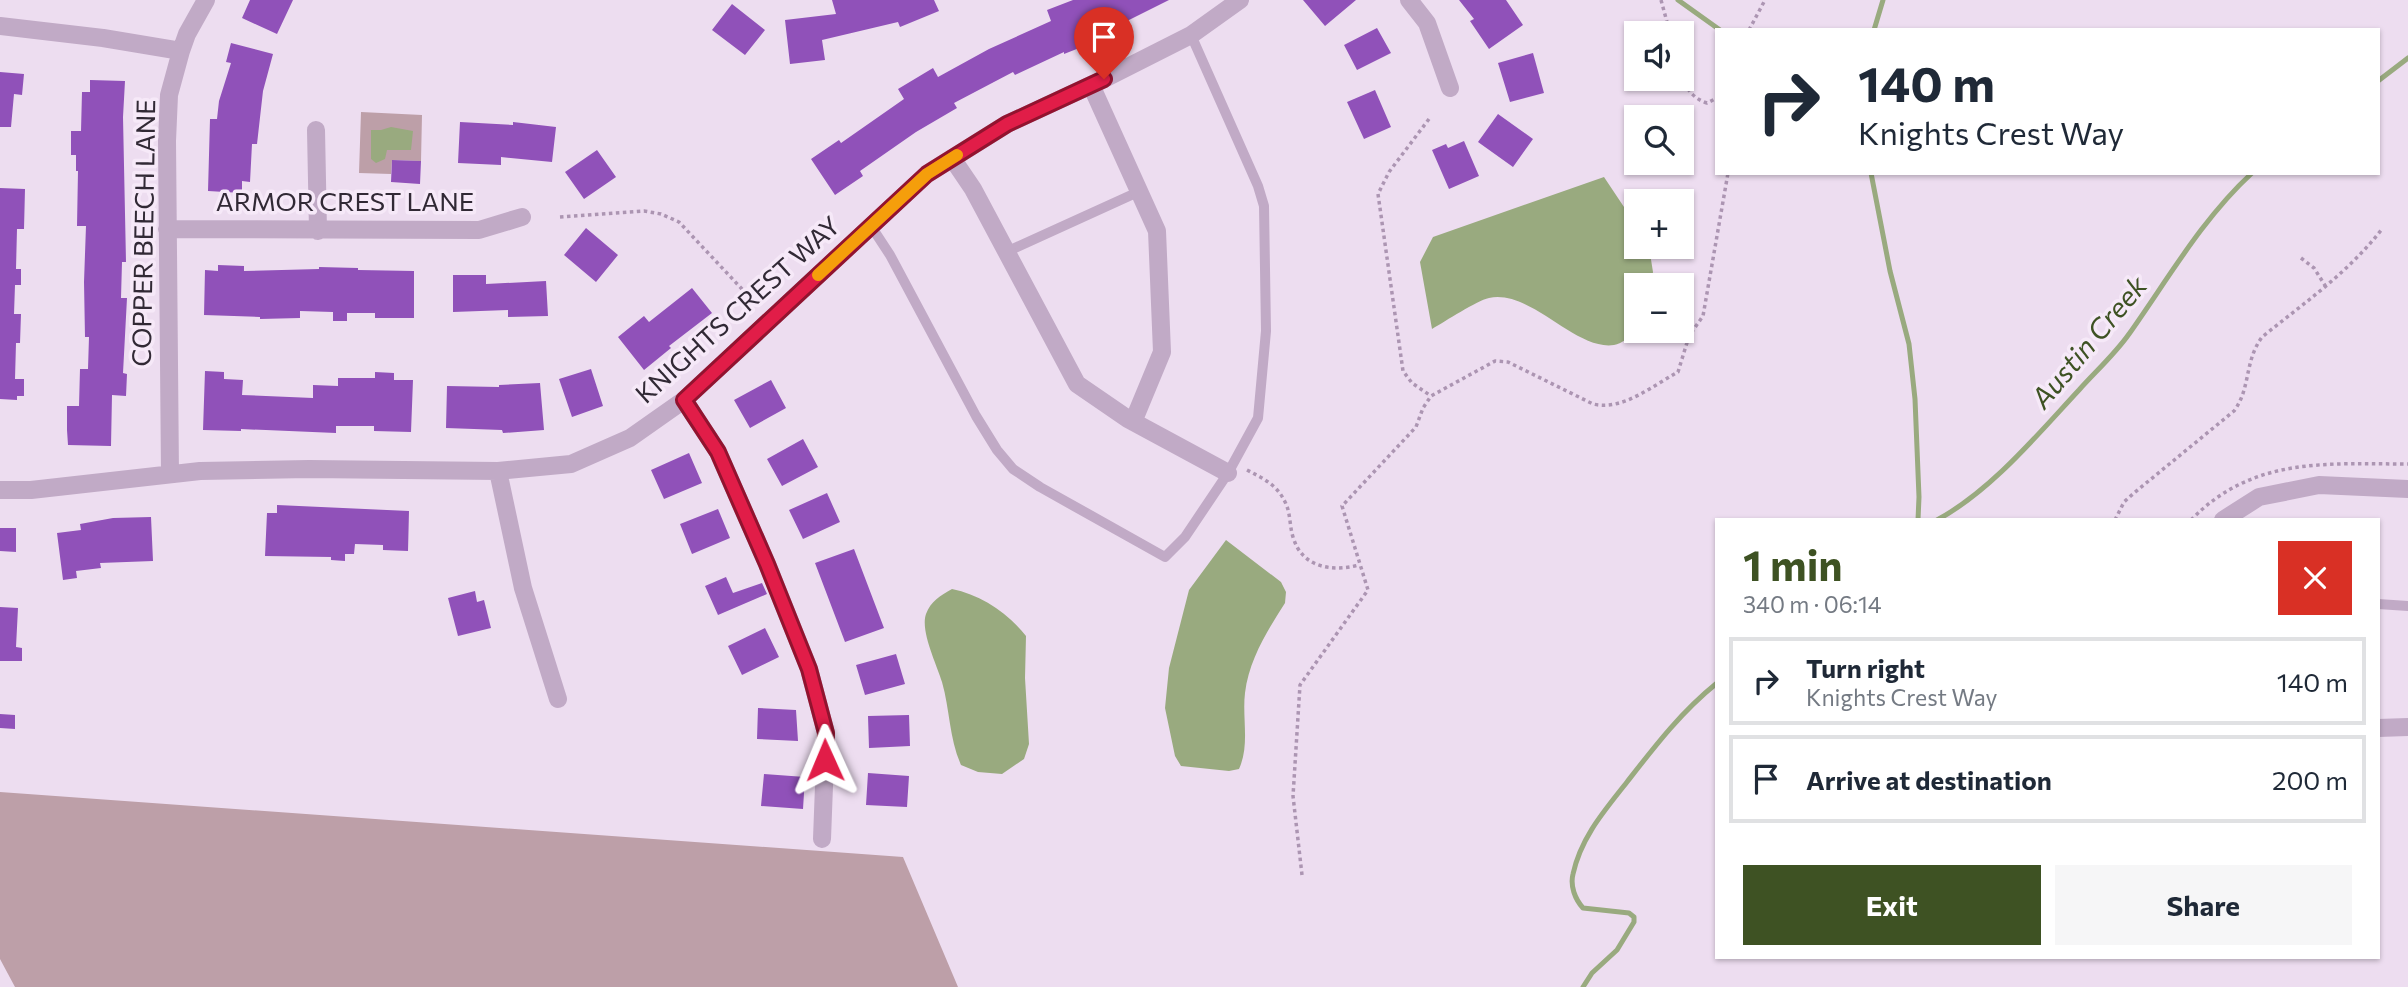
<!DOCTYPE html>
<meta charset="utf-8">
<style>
:root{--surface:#fff;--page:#f6f6f7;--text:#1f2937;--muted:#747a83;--line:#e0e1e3;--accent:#3e5223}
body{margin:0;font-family:Commissioner,sans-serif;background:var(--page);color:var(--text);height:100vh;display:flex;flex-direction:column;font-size:26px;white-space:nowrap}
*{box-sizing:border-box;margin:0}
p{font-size:23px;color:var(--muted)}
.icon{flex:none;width:38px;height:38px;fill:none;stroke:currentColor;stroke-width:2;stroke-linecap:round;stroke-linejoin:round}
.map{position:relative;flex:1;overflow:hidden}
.details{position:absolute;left:1715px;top:518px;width:665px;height:441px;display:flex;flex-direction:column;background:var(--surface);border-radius:0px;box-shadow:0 2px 5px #0004}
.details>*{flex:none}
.guide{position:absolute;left:1715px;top:28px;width:665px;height:147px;border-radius:0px;box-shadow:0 2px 5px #0004;background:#fff;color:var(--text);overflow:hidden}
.buttons{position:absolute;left:1624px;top:21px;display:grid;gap:14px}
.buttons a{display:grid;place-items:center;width:70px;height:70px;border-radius:0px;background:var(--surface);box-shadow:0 2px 5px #0004;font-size:35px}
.pin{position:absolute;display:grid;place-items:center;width:60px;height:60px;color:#fff;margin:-72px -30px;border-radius:50% 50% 50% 0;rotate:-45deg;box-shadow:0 0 7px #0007}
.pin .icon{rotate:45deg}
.me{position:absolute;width:77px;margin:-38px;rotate:359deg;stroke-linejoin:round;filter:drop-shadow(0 0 5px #0008)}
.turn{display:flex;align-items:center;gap:24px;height:147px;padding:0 28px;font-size:32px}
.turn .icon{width:91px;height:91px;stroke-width:2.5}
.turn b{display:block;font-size:49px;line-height:60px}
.round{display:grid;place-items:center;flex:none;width:74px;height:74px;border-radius:0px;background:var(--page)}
.overview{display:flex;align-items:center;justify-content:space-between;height:119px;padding:0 28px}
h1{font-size:42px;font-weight:700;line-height:52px;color:var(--accent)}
.primary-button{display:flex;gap:14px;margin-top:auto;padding:14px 28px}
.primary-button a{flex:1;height:80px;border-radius:0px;background:var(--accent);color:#fff;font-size:28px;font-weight:700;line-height:80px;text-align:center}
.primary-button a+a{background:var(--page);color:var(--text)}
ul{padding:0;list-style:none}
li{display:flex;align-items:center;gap:21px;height:88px;margin:0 14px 10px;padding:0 14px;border:4px solid var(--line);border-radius:0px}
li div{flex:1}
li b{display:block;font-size:26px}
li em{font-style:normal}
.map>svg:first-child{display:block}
.green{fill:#bd9fa8}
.water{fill:#99aa7f}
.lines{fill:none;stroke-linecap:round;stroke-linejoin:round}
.stream{stroke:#99aa7f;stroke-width:5}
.building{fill:#9051b9}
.path{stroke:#ac95b2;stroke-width:3.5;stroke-dasharray:3.5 3.5;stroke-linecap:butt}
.lane{stroke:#c1aac6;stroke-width:10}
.street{stroke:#c1aac6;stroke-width:18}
.route-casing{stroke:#92132f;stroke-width:18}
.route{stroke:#e11d48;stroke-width:12}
.slow{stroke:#f59e0b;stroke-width:12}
.labels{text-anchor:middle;stroke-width:7;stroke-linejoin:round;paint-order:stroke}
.street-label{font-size:26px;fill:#312935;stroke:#f6e9f8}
.water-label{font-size:28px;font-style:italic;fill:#3e5223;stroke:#f6e9f8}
</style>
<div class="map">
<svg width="2408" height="987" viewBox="0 0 2408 987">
<rect width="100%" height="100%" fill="#edddf0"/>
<!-- green -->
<path class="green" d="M 361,112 L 422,115 L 421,161 L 392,160 L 391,174 L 359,173 Z
M 0,792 L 903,857 L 958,987 L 15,987 L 0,959 Z"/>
<!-- water -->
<path class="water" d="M 391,127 L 413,131 L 411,150 L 387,150 L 385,159 L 376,163 L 371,159 L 371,130 L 381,130 Z
M 1604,177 L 1636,225 L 1636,247 L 1649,247 L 1653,272 L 1651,285 L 1636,285 L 1638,331 C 1631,335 1622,344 1614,345 C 1575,351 1531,289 1489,298 C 1476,301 1446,321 1432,329 L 1420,262 L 1433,237 Z
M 1226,540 L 1281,582 L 1286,592 L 1285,603 C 1267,631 1249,660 1245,693 C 1242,718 1250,745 1239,769 L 1229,771 L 1181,766 L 1175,756 L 1165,708 L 1169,668 L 1189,590 Z
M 952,589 C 981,595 1008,613 1026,636 L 1025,678 L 1029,744 L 1024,759 L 1002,774 L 978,772 L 961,765 C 949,738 950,710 942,682 C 937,665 920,631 926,614 C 931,601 940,596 952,589 Z"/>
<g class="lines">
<!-- stream -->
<path class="stream" d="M 1678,0 L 1720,30
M 1874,30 L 1883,0
M 2378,81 L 2408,58
M 1871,173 L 1890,271 L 1909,344 L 1915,399 L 1919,497 L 1918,520
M 1937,520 C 1991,491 2038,434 2079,390 C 2095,372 2115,354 2129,334 C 2168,279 2202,219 2252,173
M 1583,987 L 1592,973 L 1617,950 L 1634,922 L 1634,917 L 1629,913 L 1583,908 C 1575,899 1570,886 1573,874 C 1581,837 1605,810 1627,782 C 1655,746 1681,712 1717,683"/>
</g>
<!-- building -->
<path class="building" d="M 250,0 L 293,0 L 277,34 L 242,18 Z
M 832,0 L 934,0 L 939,11 L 900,27 L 898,22 L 822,40 L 825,60 L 790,64 L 785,20 L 836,14 Z
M 1073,0 L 1169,0 L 1101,34 L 1102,39 L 1064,54 L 1064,52 L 1015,75 L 1013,72 L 954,103 L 957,108 L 916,132 L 860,171 L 863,176 L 835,195 L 811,159 L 839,140 L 841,143 L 904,99 L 898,89 L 933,68 L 938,77 L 989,49 L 1051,21 L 1047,10 Z
M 1303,0 L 1356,0 L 1325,26 Z
M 1459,0 L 1506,0 L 1523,25 L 1489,49 L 1470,21 L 1474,19 Z
M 732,4 L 765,30 L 745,55 L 712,30 Z
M 1377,28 L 1391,53 L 1357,70 L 1344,45 Z
M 231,43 L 273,54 L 263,91 L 257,144 L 252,144 L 250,182 L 242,181 L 242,193 L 208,191 L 210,119 L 217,119 L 219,101 L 231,63 L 226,62 Z
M 1533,53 L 1544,93 L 1510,102 L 1498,63 Z
M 0,72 L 24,74 L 22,95 L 14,94 L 11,127 L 0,127 Z
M 90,80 L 125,81 L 123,117 L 126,262 L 122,262 L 121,298 L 127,298 L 123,373 L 127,374 L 126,396 L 112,395 L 111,446 L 68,445 L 67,430 L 67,406 L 79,406 L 80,369 L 88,369 L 89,337 L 85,337 L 84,282 L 86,226 L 77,226 L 78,171 L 76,171 L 76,155 L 71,155 L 71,131 L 81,131 L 82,92 L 90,92 Z
M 1375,90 L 1391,127 L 1364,139 L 1347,102 Z
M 1498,114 L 1533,139 L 1513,167 L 1478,142 Z
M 460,122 L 513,125 L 513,122 L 556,127 L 552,162 L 501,157 L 501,165 L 458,163 Z
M 1464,141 L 1479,176 L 1449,189 L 1432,150 L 1446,144 L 1448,148 Z
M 597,150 L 616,177 L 584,199 L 565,172 Z
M 392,160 L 421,161 L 420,184 L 391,182 Z
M 0,188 L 25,189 L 24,229 L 17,229 L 16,269 L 21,269 L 21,285 L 15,285 L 14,314 L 21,314 L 20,343 L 16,343 L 15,379 L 24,379 L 24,396 L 17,396 L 17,400 L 0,399 Z
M 586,228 L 618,255 L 596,282 L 564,255 Z
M 218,265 L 244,266 L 244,271 L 319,269 L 319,267 L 358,268 L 358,270 L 414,271 L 414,318 L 375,318 L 375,313 L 347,313 L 347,321 L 333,321 L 333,312 L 300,311 L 300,318 L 260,319 L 260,317 L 204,315 L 205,270 L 218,271 Z
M 453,275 L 486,275 L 486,284 L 546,281 L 548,316 L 508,317 L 508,310 L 453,312 Z
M 692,288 L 712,313 L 669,346 L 671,348 L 644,370 L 618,337 L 644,316 L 649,322 Z
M 591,369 L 603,406 L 572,417 L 559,379 Z
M 205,371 L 224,372 L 224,379 L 243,380 L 242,395 L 313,398 L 313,385 L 338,386 L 338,378 L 375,378 L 375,372 L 394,373 L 394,380 L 413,380 L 411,432 L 374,431 L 374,426 L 336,426 L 336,433 L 241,429 L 241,431 L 203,430 Z
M 771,380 L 786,408 L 750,428 L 734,400 Z
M 540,383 L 544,430 L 503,433 L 502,430 L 446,428 L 447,386 L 499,387 L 499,385 Z
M 803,439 L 818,467 L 782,486 L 767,459 Z
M 689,453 L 702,483 L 664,499 L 651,470 Z
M 827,493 L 840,522 L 803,539 L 789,510 Z
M 277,505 L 409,511 L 408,551 L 383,550 L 383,545 L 355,544 L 354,554 L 345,554 L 345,561 L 331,560 L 331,557 L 265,556 L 267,513 L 277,513 Z
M 718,509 L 730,538 L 692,554 L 680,524 Z
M 151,517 L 153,561 L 100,563 L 101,568 L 76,571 L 77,578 L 63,580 L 57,533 L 81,530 L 80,524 L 113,518 Z
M 0,528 L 16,528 L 16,552 L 0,551 Z
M 854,549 L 884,628 L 845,642 L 815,563 Z
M 726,577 L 733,593 L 762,583 L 767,594 L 718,615 L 705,586 Z
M 475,591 L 477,602 L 484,600 L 491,628 L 458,636 L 448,598 Z
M 0,607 L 18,608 L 16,647 L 22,648 L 22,661 L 0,661 Z
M 765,628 L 779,657 L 742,675 L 728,646 Z
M 896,654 L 905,684 L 865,695 L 856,665 Z
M 758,708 L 796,710 L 798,741 L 757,739 Z
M 0,714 L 15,715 L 15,729 L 0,728 Z
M 909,715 L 910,746 L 869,748 L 868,716 Z
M 868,773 L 909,776 L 907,807 L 866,805 Z
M 764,774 L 805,777 L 803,809 L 761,806 Z"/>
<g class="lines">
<!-- path -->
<path class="path" d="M 1661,0 L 1670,33
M 1749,30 L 1765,0
M 1682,76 C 1686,89 1694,99 1707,103 L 1717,98
M 1429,119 L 1389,172 L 1378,194 L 1403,371 L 1412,383 L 1431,396
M 560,217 L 644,211 L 661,214 L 679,222 L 757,305
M 2301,258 L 2314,268 L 2326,287
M 1247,470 C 1262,478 1276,484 1284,500 C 1291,512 1289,524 1293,537 C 1302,568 1332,572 1359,565
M 2115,520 L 2124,502 L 2134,493 L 2234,411 C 2251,388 2244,362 2262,337 C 2304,303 2348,273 2382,229
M 2191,520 C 2253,456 2327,464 2408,464
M 1302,875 L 1293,796 L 1300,685 L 1368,590 L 1342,506 L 1416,427 L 1423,408 L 1431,396 L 1495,361 L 1508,362 L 1593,404 C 1623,411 1652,386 1678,372 L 1689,336 L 1703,316 L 1728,173"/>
<!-- lane -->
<path class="lane" d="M 871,226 L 890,255 L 976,416 L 997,450 L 1013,469 L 1040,487 L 1165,557 L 1185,537 L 1228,473 L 1258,418 L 1266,331 L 1264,206 L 1258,186 L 1191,35
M 1006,252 L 1138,192
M 2378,604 L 2408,606"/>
<!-- street -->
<path class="street" d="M 1409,0 L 1427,23 L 1450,88
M 0,26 L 103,38 L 181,51
M 1091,85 L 1157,231 L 1162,352 L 1133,422
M 316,130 L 318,231
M 952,158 L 973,189 L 1077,384 L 1128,419 L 1228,473
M 167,229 L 479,230 L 522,217
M 684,400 L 718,452 L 767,564 L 809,669 L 826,733 L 822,839
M 498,471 L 523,588 L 558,699
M 170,474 L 167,141 L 169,95 L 181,51 L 187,34 L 206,0
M 0,490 L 31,490 L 200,471 L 309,469 L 498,471 L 571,464 L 630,438 L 684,400 L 927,174 L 1007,124 L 1104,79 L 1191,35 L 1240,0
M 2223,520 L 2259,497 L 2319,485 L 2408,489
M 2378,728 L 2408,727"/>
</g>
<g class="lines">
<defs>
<path id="route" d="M 825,760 L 826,733 L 809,669 L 767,564 L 718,452 L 684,400 L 927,174 L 1007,124 L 1104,79"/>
</defs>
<!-- route casing -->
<use href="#route" class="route-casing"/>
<!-- route -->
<use href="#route" class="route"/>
<!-- slow -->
<path class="slow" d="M 818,275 L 927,174 L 957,155"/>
</g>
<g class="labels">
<!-- street labels -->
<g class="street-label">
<text x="345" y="211">ARMOR CREST LANE</text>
<text transform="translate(144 233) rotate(-89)" y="9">COPPER BEECH LANE</text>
<text transform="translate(738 310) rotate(-42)" y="9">KNIGHTS CREST WAY</text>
</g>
<!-- water labels -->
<g class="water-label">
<text transform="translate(2089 342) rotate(-50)" y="10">Austin Creek</text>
</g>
</g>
</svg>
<div class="buttons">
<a><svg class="icon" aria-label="sound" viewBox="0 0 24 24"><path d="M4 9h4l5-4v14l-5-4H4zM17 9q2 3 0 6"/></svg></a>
<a><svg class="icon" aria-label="search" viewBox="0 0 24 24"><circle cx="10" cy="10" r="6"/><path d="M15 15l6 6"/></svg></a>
<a>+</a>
<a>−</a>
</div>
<div class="pin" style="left:1104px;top:79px;background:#d93025"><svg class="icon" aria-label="arrive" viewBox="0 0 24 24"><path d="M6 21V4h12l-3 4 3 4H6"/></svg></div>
<svg class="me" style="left:825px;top:760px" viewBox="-20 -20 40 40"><path d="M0-17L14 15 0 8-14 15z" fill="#e11d48" stroke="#fff" stroke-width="4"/></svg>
<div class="guide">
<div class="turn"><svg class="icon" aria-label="right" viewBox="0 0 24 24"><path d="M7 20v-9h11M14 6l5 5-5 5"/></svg><div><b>140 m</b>Knights Crest Way</div></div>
</div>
<section class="details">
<div class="overview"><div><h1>1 min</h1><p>340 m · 06:14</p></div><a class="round" style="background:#d93025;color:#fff"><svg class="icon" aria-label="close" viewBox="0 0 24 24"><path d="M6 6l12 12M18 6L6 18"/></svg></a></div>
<ul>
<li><svg class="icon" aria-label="right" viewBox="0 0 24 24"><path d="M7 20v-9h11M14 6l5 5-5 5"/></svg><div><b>Turn right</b><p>Knights Crest Way</p></div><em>140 m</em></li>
<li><svg class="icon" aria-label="arrive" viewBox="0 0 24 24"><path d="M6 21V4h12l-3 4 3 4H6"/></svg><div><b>Arrive at destination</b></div><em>200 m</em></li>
</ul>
<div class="primary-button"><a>Exit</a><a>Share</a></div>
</section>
</div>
